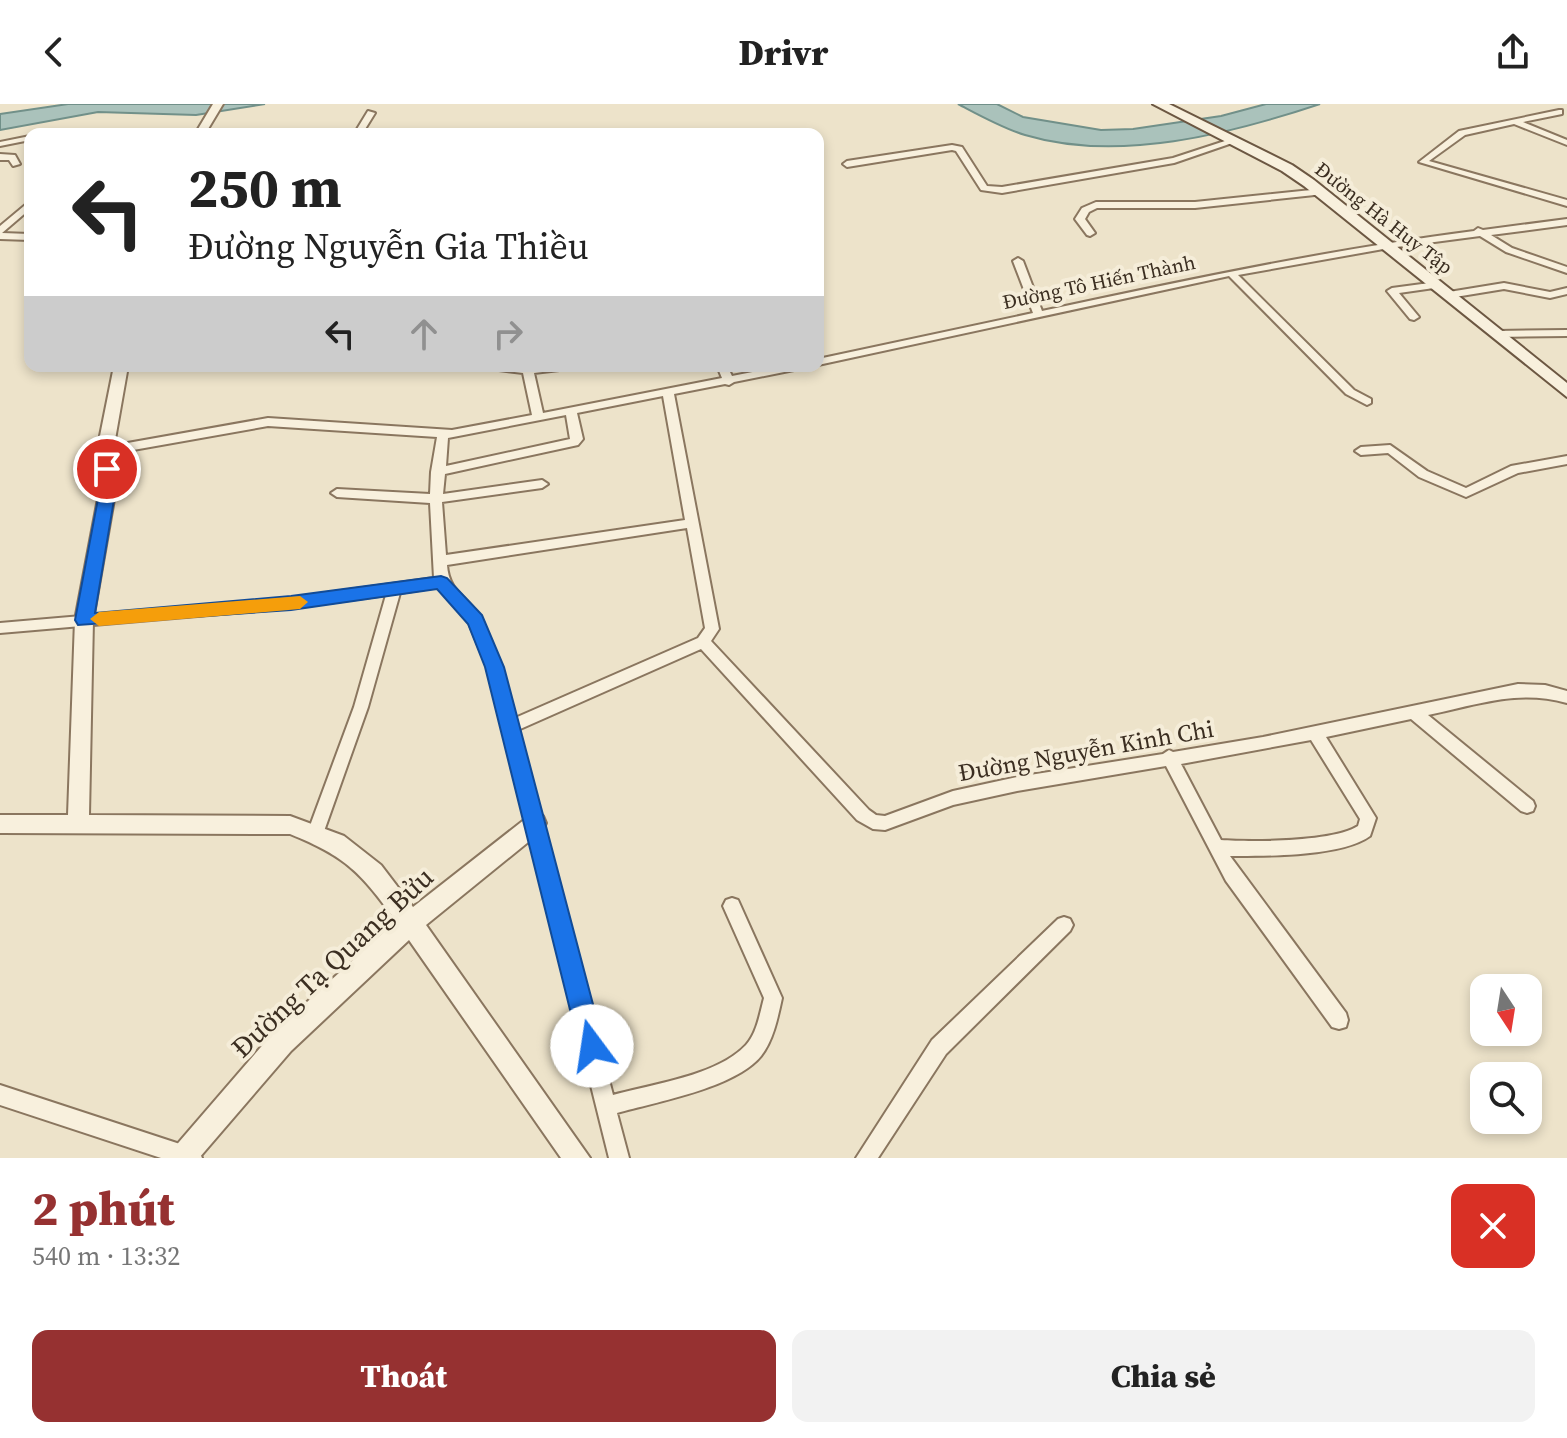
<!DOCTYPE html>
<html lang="vi">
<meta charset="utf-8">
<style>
:root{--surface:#fff;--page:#f2f2f2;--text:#222;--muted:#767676;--accent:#963131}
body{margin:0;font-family:"Source Serif 4",serif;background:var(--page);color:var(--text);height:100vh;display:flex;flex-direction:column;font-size:30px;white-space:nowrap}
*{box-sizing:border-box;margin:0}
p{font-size:26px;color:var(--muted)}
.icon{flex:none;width:44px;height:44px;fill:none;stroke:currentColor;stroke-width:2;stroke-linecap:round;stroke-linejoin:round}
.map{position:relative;height:1054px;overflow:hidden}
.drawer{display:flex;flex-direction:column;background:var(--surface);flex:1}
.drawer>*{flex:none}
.banner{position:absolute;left:24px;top:24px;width:800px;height:244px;border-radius:16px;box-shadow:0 4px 12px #0003;background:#fff;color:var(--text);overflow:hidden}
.needle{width:52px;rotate:168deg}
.controls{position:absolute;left:1470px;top:870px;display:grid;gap:16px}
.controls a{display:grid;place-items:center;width:72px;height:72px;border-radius:16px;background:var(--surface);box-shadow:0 4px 12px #0003;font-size:40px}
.pin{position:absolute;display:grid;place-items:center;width:68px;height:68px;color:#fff;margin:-34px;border:4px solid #fff;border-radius:50%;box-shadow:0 2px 8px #0007}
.me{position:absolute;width:88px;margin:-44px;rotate:346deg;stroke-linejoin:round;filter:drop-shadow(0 0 6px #0008)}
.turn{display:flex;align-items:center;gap:28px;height:168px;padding:0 32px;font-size:36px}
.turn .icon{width:104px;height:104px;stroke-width:2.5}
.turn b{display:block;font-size:56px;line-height:68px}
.lanes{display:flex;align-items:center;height:76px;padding:0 32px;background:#0003;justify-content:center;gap:40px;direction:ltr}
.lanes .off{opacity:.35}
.round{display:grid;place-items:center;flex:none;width:84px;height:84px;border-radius:16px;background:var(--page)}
.headline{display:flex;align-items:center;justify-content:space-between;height:136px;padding:0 32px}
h1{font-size:48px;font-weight:800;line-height:60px;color:var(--accent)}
.action{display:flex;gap:16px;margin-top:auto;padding:16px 32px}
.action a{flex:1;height:92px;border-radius:16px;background:var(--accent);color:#fff;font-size:32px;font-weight:800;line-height:92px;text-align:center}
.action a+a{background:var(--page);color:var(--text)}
header{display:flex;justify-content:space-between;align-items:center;height:104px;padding:0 32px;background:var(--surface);font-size:36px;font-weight:800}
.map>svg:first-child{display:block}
.water{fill:#aac2bb;stroke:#719089;stroke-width:2}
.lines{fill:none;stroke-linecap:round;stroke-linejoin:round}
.minor-casing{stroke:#8a765f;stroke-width:4}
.tertiary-casing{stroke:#8a765f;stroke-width:4}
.secondary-casing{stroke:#6c5742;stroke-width:4}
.minor{fill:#f8f0dd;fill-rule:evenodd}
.tertiary{fill:#f8f0dd;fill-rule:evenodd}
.secondary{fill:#f8f0dd;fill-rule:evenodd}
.route{fill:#1a73e8;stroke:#114b97;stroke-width:2}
.slow{fill:#f59e0b}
.labels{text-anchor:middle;stroke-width:8;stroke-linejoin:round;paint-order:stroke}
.far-street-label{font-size:20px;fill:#3b2e21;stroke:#f5edd9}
.street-label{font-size:24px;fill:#3b2e21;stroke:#f5edd9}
.near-street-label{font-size:28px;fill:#3b2e21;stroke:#f5edd9}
</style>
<header><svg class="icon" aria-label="back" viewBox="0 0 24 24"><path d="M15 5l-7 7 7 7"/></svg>Drivr<svg class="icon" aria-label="share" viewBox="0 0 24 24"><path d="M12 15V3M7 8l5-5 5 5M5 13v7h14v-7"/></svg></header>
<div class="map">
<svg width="1567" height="1054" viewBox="0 0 1567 1054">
<rect width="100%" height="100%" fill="#ede3ca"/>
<!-- water -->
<path class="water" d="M 68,0 L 265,0 L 196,11 L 98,8 L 0,26 L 0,10 Z
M 958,0 L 997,0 L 1023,13 L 1101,26 L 1133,25 L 1221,12 L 1266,0 L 1320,0 C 1230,30 1118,59 1025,31 C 1002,24 979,11 958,0 Z"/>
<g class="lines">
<defs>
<path id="minor" d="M 1559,6 L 1562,6 L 1562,10 L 1523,18 L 1567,36 L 1567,41 L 1514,20 L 1465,31 L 1429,57 L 1567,96 L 1567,102 L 1419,58 L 1459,27 Z
M 368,7 L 375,9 L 362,30 L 354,30 Z
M 57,28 L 144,28 L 148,30 L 53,30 Z
M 30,32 L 30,36 L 0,42 L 0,38 Z
M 1231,35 L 1238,37 L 1174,59 L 1002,89 L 981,86 L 956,47 L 952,46 L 847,63 L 843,60 L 847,57 L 952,41 L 962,43 L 987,82 L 1002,83 L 1173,54 Z
M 0,50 L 15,51 L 20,60 L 13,62 L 9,56 L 0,56 Z
M 1321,85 L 1324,86 L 1324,90 L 1195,104 L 1097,104 L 1089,108 L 1085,115 L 1095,129 L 1090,132 L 1087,131 L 1075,115 L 1082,104 L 1096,98 L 1195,98 Z
M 30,97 L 30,105 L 2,129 L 30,130 L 30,136 L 0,135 L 0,122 Z
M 1567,115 L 1567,121 L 1491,131 L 1512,144 L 1567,163 L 1567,169 L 1506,148 L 1480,132 L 1389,144 L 1238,171 L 1354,286 L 1371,295 L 1371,299 L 1367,301 L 1346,290 L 1229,172 L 818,261 L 818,255 L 1033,209 L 1013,157 L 1018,154 L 1023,157 L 1042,207 C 1185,176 1328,146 1474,127 L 1478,124 L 1483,126 Z
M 1437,178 L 1442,181 L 1441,183 L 1399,189 L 1419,213 L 1414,216 L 1410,215 L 1387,187 L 1392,184 Z
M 1504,179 L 1550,188 L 1567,184 L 1567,190 L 1550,194 L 1504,185 L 1449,194 L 1444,191 L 1449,188 Z
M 1567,226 L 1567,232 L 1497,233 L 1492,230 L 1497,227 Z
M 486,262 L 573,262 L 568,265 L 534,269 L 543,309 L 722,274 L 717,262 L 727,262 L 732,272 L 783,262 L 805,262 L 804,264 L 734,278 L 729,281 L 725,280 L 674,290 L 719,525 L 711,537 L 869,706 L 876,711 L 885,712 L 953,687 L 1017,673 L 1163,650 L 1169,646 L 1173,648 L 1263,633 L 1518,580 L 1545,581 L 1567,587 L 1567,599 C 1517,585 1477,601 1428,611 L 1533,697 L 1535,702 L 1533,707 L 1527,709 L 1521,707 L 1411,615 L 1326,633 L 1376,714 L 1370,732 C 1341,753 1265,752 1230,752 L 1346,909 L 1348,916 L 1346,923 L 1339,925 L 1332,923 L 1226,777 L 1166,662 L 1017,687 L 953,701 L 885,726 L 873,725 L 857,716 L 701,545 L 518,626 L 613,991 C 652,980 717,972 746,941 C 757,929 760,909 764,894 L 723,802 L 726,796 L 732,794 L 738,796 L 782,894 C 778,913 773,937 761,952 C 735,984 656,998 617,1009 L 629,1054 L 609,1054 L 487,563 L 469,519 L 438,483 L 400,489 L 368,603 L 323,730 L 321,735 L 315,737 L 309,735 L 307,730 L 354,603 L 386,491 L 291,504 L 0,529 L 0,519 L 291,494 L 434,474 L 430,399 L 337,393 L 331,389 L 337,385 L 430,390 L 431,368 L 437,333 L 268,322 L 105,351 L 99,347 L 105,343 L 268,314 L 452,326 L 532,311 L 523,269 L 491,265 ZM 663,292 L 685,416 L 446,451 L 442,398 L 542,384 L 548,380 L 542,376 L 443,390 L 445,370 L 578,341 L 583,335 L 577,309 ZM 566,311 L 570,335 L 446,362 L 448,334 ZM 687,424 L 705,524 L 698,534 L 515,614 C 506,581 497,549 483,518 C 471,493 449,491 447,461 ZM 1311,636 L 1360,715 L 1358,722 C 1334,738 1251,738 1221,736 L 1181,660 Z
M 1390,341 L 1427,367 L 1466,384 L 1511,362 L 1567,352 L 1567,360 L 1518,369 L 1466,393 L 1419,373 L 1388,349 L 1361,351 L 1355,347 L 1361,343 Z
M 1064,813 L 1070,815 L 1073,821 L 1070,827 L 946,950 L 878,1054 L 856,1054 L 932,936 L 1058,815 Z
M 0,981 L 192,1044 L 199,1047 L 202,1054 L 161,1054 L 0,1001 Z"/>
<path id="tertiary" d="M 213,0 L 223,0 L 205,30 L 195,30 Z
M 114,262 L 128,262 L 113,347 L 116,384 L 93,516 L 89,711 L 290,712 L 344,732 L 381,761 L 413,803 L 529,712 L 536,710 L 543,712 L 546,719 L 543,726 L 426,821 L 590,1054 L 561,1054 L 409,836 L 291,947 L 199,1054 L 169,1054 L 173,1045 L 273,929 L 396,817 C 361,769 347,753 290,730 L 0,729 L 0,711 L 68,711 L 75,516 L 100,384 L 97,347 Z"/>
<path id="secondary" d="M 1153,0 L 1169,0 L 1292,61 L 1314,76 L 1567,279 L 1567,293 L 1304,82 L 1282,67 Z"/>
</defs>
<!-- minor casing -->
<use href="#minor" class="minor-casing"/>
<!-- tertiary casing -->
<use href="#tertiary" class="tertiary-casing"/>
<!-- secondary casing -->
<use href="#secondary" class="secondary-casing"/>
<!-- minor -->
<use href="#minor" class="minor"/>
<!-- tertiary -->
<use href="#tertiary" class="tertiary"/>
<!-- secondary -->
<use href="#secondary" class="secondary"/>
</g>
<!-- route -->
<path class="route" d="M 107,360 L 115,365 L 116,384 L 95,509 L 291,492 L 441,472 L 447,474 L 482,511 L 504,563 L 604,942 L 600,951 L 592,955 L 583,951 L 579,942 L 485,563 L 468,520 L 437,485 L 291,506 L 78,521 L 75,516 L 100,384 L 99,365 Z"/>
<!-- slow -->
<path class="slow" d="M 300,492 L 308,498 L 300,505 L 99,522 L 90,515 L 99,508 Z"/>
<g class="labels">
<!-- far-street labels -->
<g class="far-street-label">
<text transform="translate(1384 114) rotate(38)" y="7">Đường Hà Huy Tập</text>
<text transform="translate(1099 178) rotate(-12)" y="7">Đường Tô Hiến Thành</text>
</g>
<!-- street labels -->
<g class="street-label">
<text transform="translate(1086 647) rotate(-10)" y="8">Đường Nguyễn Kinh Chi</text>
</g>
<!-- near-street labels -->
<g class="near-street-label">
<text transform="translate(332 858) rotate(-43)" y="10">Đường Tạ Quang Bửu</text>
</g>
</g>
</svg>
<div class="controls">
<a><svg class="needle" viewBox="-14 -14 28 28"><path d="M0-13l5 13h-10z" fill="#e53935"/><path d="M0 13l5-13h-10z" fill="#767676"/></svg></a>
<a><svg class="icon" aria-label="search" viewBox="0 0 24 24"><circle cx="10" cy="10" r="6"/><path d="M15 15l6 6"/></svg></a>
</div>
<div class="pin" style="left:107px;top:365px;background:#d93025"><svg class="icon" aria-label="arrive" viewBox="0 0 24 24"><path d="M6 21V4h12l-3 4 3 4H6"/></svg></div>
<svg class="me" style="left:592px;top:942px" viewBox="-20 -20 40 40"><circle r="19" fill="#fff"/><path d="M0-13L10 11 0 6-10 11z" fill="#1a73e8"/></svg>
<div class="banner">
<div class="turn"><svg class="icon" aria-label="left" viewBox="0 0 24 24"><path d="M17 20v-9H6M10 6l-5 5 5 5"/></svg><div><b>250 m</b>Đường Nguyễn Gia Thiều</div></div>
<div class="lanes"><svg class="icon" aria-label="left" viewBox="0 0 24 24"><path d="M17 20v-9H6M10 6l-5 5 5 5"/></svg><svg class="icon off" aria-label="ahead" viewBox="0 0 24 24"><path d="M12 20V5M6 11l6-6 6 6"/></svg><svg class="icon off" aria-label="right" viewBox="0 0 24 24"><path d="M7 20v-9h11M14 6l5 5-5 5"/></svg></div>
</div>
</div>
<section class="drawer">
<div class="headline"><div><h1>2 phút</h1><p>540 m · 13:32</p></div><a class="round" style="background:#d93025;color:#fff"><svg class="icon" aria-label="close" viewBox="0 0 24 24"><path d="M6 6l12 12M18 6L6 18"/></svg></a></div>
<div class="action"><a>Thoát</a><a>Chia sẻ</a></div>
</section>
